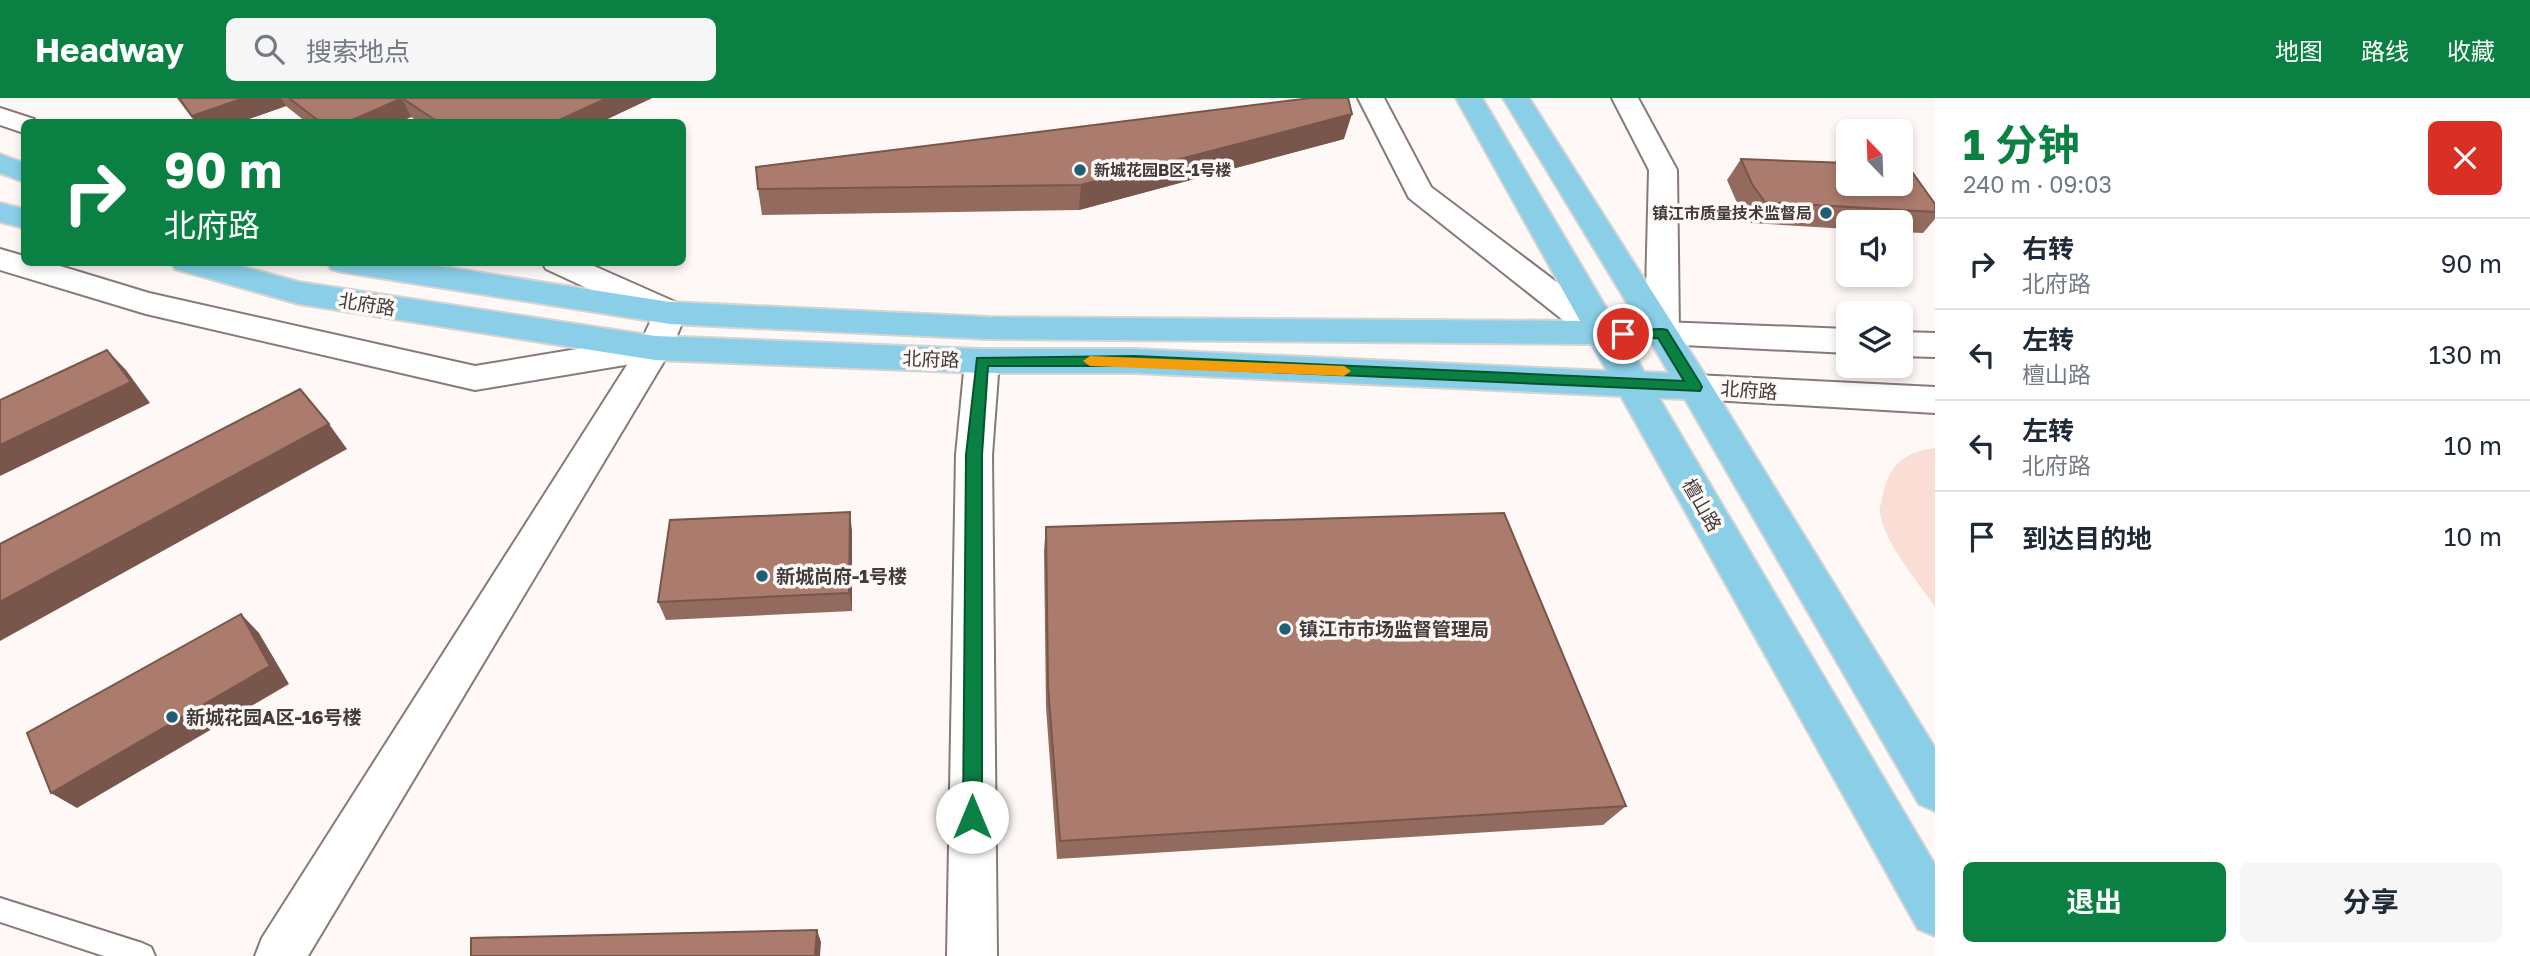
<!DOCTYPE html>
<html lang="zh">
<meta charset="utf-8">
<style>
:root{--surface:#fff;--page:#f6f6f7;--text:#1f2937;--muted:#747a83;--line:#e0e1e3;--accent:#0b8043}
body{margin:0;font-family:"Golos Text","Noto Sans SC",sans-serif;background:var(--page);color:var(--text);height:100vh;display:flex;flex-direction:column;font-size:26px;white-space:nowrap}
*{box-sizing:border-box;margin:0}
p{font-size:23px;color:var(--muted)}
.icon{flex:none;width:38px;height:38px;fill:none;stroke:currentColor;stroke-width:2;stroke-linecap:round;stroke-linejoin:round}
.map{position:relative;flex:1;overflow:hidden}
.drawer{display:flex;flex-direction:column;background:var(--surface);width:595px}
.drawer>*{flex:none}
.guide{position:absolute;left:21px;top:21px;width:665px;height:147px;border-radius:10px;box-shadow:0 4px 10px #0003;background:#0b8043;color:#fff;overflow:hidden}
.needle{width:46px;rotate:337deg}
.controls{position:absolute;left:1836px;top:21px;display:grid;gap:14px}
.controls a{display:grid;place-items:center;width:77px;height:77px;border-radius:10px;background:var(--surface);box-shadow:0 4px 10px #0003;font-size:35px}
.pin{position:absolute;display:grid;place-items:center;width:60px;height:60px;color:#fff;margin:-30px;border:4px solid #fff;border-radius:50%;box-shadow:0 2px 7px #0007}
.me{position:absolute;width:77px;margin:-38px;rotate:0deg;stroke-linejoin:round;filter:drop-shadow(0 0 5px #0008)}
.turn{display:flex;align-items:center;gap:24px;height:147px;padding:0 28px;font-size:32px}
.turn .icon{width:91px;height:91px;stroke-width:2.5}
.turn b{display:block;font-size:49px;line-height:60px}
.round{display:grid;place-items:center;flex:none;width:74px;height:74px;border-radius:10px;background:var(--page)}
.overview{display:flex;align-items:center;justify-content:space-between;height:119px;padding:0 28px}
h1{font-size:42px;font-weight:700;line-height:52px;color:var(--accent)}
.primary-button{display:flex;gap:14px;margin-top:auto;padding:14px 28px}
.primary-button a{flex:1;height:80px;border-radius:10px;background:var(--accent);color:#fff;font-size:28px;font-weight:700;line-height:80px;text-align:center}
.primary-button a+a{background:var(--page);color:var(--text)}
ul{padding:0;list-style:none}
li{display:flex;align-items:center;gap:21px;height:91px;padding:0 28px;border-top:2px solid var(--line)}
li div{flex:1}
li b{display:block;font-size:26px}
li em{font-style:normal}
header{display:flex;align-items:center;gap:42px;box-sizing:border-box;height:98px;padding:0 35px;background:var(--accent);color:#fff}
header strong{font-size:33px}
nav{display:flex;gap:38px;margin-inline-start:auto;font-size:24px}
.search{width:490px;height:63px;background:var(--page);display:flex;align-items:center;gap:18px;box-sizing:border-box;padding:0 24px;border-radius:10px;color:var(--muted);font-size:26px}
main{display:flex;flex:1;min-height:0}
.map>svg:first-child{display:block}
.green{fill:#faded5}
.lines{fill:none;stroke-linecap:round;stroke-linejoin:round}
.service-casing{stroke:#887a76;stroke-width:4}
.minor-casing{stroke:#887a76;stroke-width:4}
.tertiary-casing{stroke:#887a76;stroke-width:4}
.secondary-casing{stroke:#887a76;stroke-width:4}
.primary-casing{stroke:#d5d4d3;stroke-width:4}
.service{fill:#fff;fill-rule:evenodd}
.minor{fill:#fff;fill-rule:evenodd}
.tertiary{fill:#fff;fill-rule:evenodd}
.secondary{fill:#fff;fill-rule:evenodd}
.primary{fill:#8acee7;fill-rule:evenodd}
.wall{fill:#936a5e}
.shaded-wall{fill:#78564c}
.building{fill:#ab7b6d;stroke:#78564c;stroke-width:2}
.route{fill:#0b8043;stroke:#07532c;stroke-width:2}
.slow{fill:#f59e0b}
.poi-dot{fill:#205e75;stroke:#fef8f6;stroke-width:2.5}
.labels{text-anchor:middle;stroke-width:7;stroke-linejoin:round;paint-order:stroke}
.far-poi-label{font-size:16px;font-weight:bold;fill:#413b39;stroke:#fef8f6;text-anchor:start}
.street-label{font-size:19px;fill:#413b39;stroke:#fef8f6}
.poi-label{font-size:19px;font-weight:bold;fill:#413b39;stroke:#fef8f6;text-anchor:start}
</style>
<header>
<strong>Headway</strong>
<div class="search"><svg class="icon" aria-label="search" viewBox="0 0 24 24"><circle cx="10" cy="10" r="6"/><path d="M15 15l6 6"/></svg>搜索地点</div>
<nav><a>地图</a><a>路线</a><a>收藏</a></nav>
</header>
<main>
<div class="map">
<svg width="1935" height="858" viewBox="0 0 1935 858">
<rect width="100%" height="100%" fill="#fef8f6"/>
<!-- green -->
<path class="green" d="M 1935,350 L 1935,509 C 1917,482 1887,449 1880,416 C 1879,412 1881,405 1882,401 C 1888,369 1902,354 1935,350 Z"/>
<g class="lines">
<defs>
<path id="service" d="M 0,800 L 142,845 L 151,849 L 155,858 L 104,858 L 0,824 Z"/>
<path id="minor" d="M 1358,0 L 1384,0 L 1431,89 L 1616,229 L 1621,237 L 1616,245 L 1604,248 L 1592,245 L 1409,100 Z
M 1612,0 L 1638,0 L 1677,72 L 1679,235 L 1674,243 L 1662,246 L 1650,243 L 1645,235 L 1649,72 Z
M 0,10 L 34,21 L 36,24 L 24,24 L 24,35 L 0,27 Z
M 0,151 L 24,158 L 24,164 L 47,164 L 149,195 L 475,268 L 655,238 L 667,242 L 672,250 L 667,258 L 655,262 L 475,292 L 146,216 L 0,172 Z
M 542,164 L 585,164 L 682,207 L 686,215 L 682,223 L 670,226 L 658,223 L 546,171 Z
M 982,251 L 994,255 L 999,263 L 992,357 L 997,858 L 947,858 L 956,357 L 965,263 L 970,255 Z"/>
<path id="tertiary" d="M 670,204 L 682,207 L 686,215 L 672,250 L 308,858 L 255,858 L 262,840 L 639,248 L 658,207 Z"/>
<path id="secondary" d="M 1662,224 L 1848,231 L 1848,255 L 1662,246 L 1650,243 L 1645,235 L 1650,227 Z
M 1900,234 L 1935,235 L 1935,259 L 1900,258 Z
M 1695,277 L 1935,289 L 1935,315 L 1695,301 L 1683,298 L 1678,289 L 1683,280 Z"/>
<path id="primary" d="M 1456,0 L 1482,0 L 1614,223 L 1638,223 L 1503,0 L 1529,0 L 1707,280 L 1935,650 L 1935,713 L 1919,706 L 1685,301 L 1659,300 L 1935,767 L 1935,838 L 1918,831 L 1621,298 L 1135,275 L 982,275 L 655,262 L 299,206 L 175,171 L 171,164 L 226,164 L 299,184 L 655,238 L 982,251 L 1135,251 L 1607,273 L 1592,246 L 989,241 L 670,226 L 342,174 L 331,171 L 327,164 L 412,164 L 670,204 L 989,219 L 1580,223 ZM 1628,246 L 1652,246 L 1669,275 L 1644,274 Z
M 0,56 L 24,65 L 24,84 L 0,75 Z
M 0,105 L 24,111 L 24,130 L 0,124 Z"/>
</defs>
<!-- service casing -->
<use href="#service" class="service-casing"/>
<!-- minor casing -->
<use href="#minor" class="minor-casing"/>
<!-- tertiary casing -->
<use href="#tertiary" class="tertiary-casing"/>
<!-- secondary casing -->
<use href="#secondary" class="secondary-casing"/>
<!-- primary casing -->
<use href="#primary" class="primary-casing"/>
<!-- service -->
<use href="#service" class="service"/>
<!-- minor -->
<use href="#minor" class="minor"/>
<!-- tertiary -->
<use href="#tertiary" class="tertiary"/>
<!-- secondary -->
<use href="#secondary" class="secondary"/>
<!-- primary -->
<use href="#primary" class="primary"/>
</g>
<!-- wall -->
<path class="wall" d="M 177,0 L 652,0 L 601,24 L 419,24 L 411,19 L 399,24 L 306,24 L 286,8 L 240,24 L 195,24 Z
M 1344,41 L 1079,112 L 762,117 L 758,91 Z
M 1741,61 L 1935,114 L 1935,121 L 1923,135 L 1900,134 L 1900,124 L 1848,124 L 1848,131 L 1751,125 L 1738,107 L 1727,82 Z
M 1046,429 L 1626,708 L 1603,727 L 1057,761 L 1046,609 L 1044,452 Z
M 852,433 L 852,513 L 666,522 L 658,504 Z"/>
<!-- shaded-wall -->
<path class="shaded-wall" d="M 244,0 L 281,0 L 286,8 L 240,24 L 196,24 L 192,18 Z
M 402,0 L 411,19 L 399,24 L 348,24 Z
M 607,0 L 652,0 L 601,24 L 555,24 Z
M 1352,16 L 1344,41 L 1079,112 L 1081,87 Z
M 107,252 L 126,272 L 150,305 L 0,378 L 0,347 Z
M 329,326 L 347,351 L 0,543 L 0,504 Z
M 850,414 L 852,433 L 852,513 L 849,495 Z
M 241,516 L 259,535 L 289,586 L 77,710 L 51,695 Z
M 817,832 L 821,844 L 820,858 L 815,858 Z"/>
<!-- building -->
<path class="building" d="M 179,0 L 244,0 L 192,18 Z
M 289,0 L 607,0 L 555,24 L 438,24 L 402,0 L 348,24 L 320,24 Z
M 1311,0 L 1348,0 L 1352,16 L 1081,87 L 758,91 L 756,69 Z
M 1741,61 L 1848,65 L 1848,86 L 1900,86 L 1900,66 L 1907,67 L 1935,106 L 1935,114 L 1765,104 L 1752,86 Z
M 107,252 L 131,284 L 0,347 L 0,302 Z
M 300,291 L 329,326 L 0,504 L 0,446 Z
M 850,414 L 849,495 L 658,504 L 670,422 Z
M 1504,415 L 1626,708 L 1060,743 L 1048,588 L 1046,429 Z
M 241,516 L 270,568 L 51,695 L 27,635 Z
M 817,832 L 815,858 L 471,858 L 471,840 Z"/>
<!-- route -->
<path class="route" d="M 1662,231 L 1667,232 L 1700,285 L 1702,289 L 1700,293 L 1135,268 L 988,268 L 982,357 L 982,719 L 979,725 L 972,728 L 966,725 L 963,719 L 966,357 L 977,260 L 1135,258 L 1684,283 L 1658,240 L 1623,241 L 1617,236 L 1623,232 Z"/>
<!-- slow -->
<path class="slow" d="M 1090,258 L 1344,268 L 1351,273 L 1344,278 L 1090,268 L 1083,263 Z"/>
<!-- markers -->
<g class="poi-dot">
<circle cx="1080" cy="72" r="7"/>
<circle cx="1826" cy="115" r="7"/>
<circle cx="762" cy="478" r="7"/>
<circle cx="1285" cy="531" r="7"/>
<circle cx="172" cy="619" r="7"/>
</g>
<g class="labels">
<!-- far-poi labels -->
<g class="far-poi-label">
<text x="1094" y="78">新城花园B区-1号楼</text>
<text x="1812" y="121" text-anchor="end">镇江市质量技术监督局</text>
</g>
<!-- street labels -->
<g class="street-label">
<text transform="translate(367 206) rotate(9)" y="7">北府路</text>
<text transform="translate(931 261) rotate(2)" y="7">北府路</text>
<text transform="translate(1749 292) rotate(4)" y="7">北府路</text>
<text transform="translate(1702 407) rotate(60)" y="7">檀山路</text>
</g>
<!-- poi labels -->
<g class="poi-label">
<text x="776" y="485">新城尚府-1号楼</text>
<text x="1299" y="538">镇江市市场监督管理局</text>
<text x="186" y="626">新城花园A区-16号楼</text>
</g>
</g>
</svg>
<div class="controls">
<a><svg class="needle" viewBox="-14 -14 28 28"><path d="M0-13l5 13h-10z" fill="#e53935"/><path d="M0 13l5-13h-10z" fill="#747a83"/></svg></a>
<a><svg class="icon" aria-label="sound" viewBox="0 0 24 24"><path d="M4 9h4l5-4v14l-5-4H4zM17 9q2 3 0 6"/></svg></a>
<a><svg class="icon" aria-label="layers" viewBox="0 0 24 24"><path d="M12 4l9 5-9 5-9-5zM3 14l9 5 9-5"/></svg></a>
</div>
<div class="pin" style="left:1623px;top:236px;background:#d93025"><svg class="icon" aria-label="arrive" viewBox="0 0 24 24"><path d="M6 21V4h12l-3 4 3 4H6"/></svg></div>
<svg class="me" style="left:972px;top:719px" viewBox="-20 -20 40 40"><circle r="19" fill="#fff"/><path d="M0-13L10 11 0 6-10 11z" fill="#0b8043"/></svg>
<div class="guide">
<div class="turn"><svg class="icon" aria-label="right" viewBox="0 0 24 24"><path d="M7 20v-9h11M14 6l5 5-5 5"/></svg><div><b>90 m</b>北府路</div></div>
</div>
</div>
<section class="drawer">
<div class="overview"><div><h1>1 分钟</h1><p>240 m · 09:03</p></div><a class="round" style="background:#d93025;color:#fff"><svg class="icon" aria-label="close" viewBox="0 0 24 24"><path d="M6 6l12 12M18 6L6 18"/></svg></a></div>
<ul>
<li><svg class="icon" aria-label="right" viewBox="0 0 24 24"><path d="M7 20v-9h11M14 6l5 5-5 5"/></svg><div><b>右转</b><p>北府路</p></div><em>90 m</em></li>
<li><svg class="icon" aria-label="left" viewBox="0 0 24 24"><path d="M17 20v-9H6M10 6l-5 5 5 5"/></svg><div><b>左转</b><p>檀山路</p></div><em>130 m</em></li>
<li><svg class="icon" aria-label="left" viewBox="0 0 24 24"><path d="M17 20v-9H6M10 6l-5 5 5 5"/></svg><div><b>左转</b><p>北府路</p></div><em>10 m</em></li>
<li><svg class="icon" aria-label="arrive" viewBox="0 0 24 24"><path d="M6 21V4h12l-3 4 3 4H6"/></svg><div><b>到达目的地</b></div><em>10 m</em></li>
</ul>
<div class="primary-button"><a>退出</a><a>分享</a></div>
</section>
</main>
